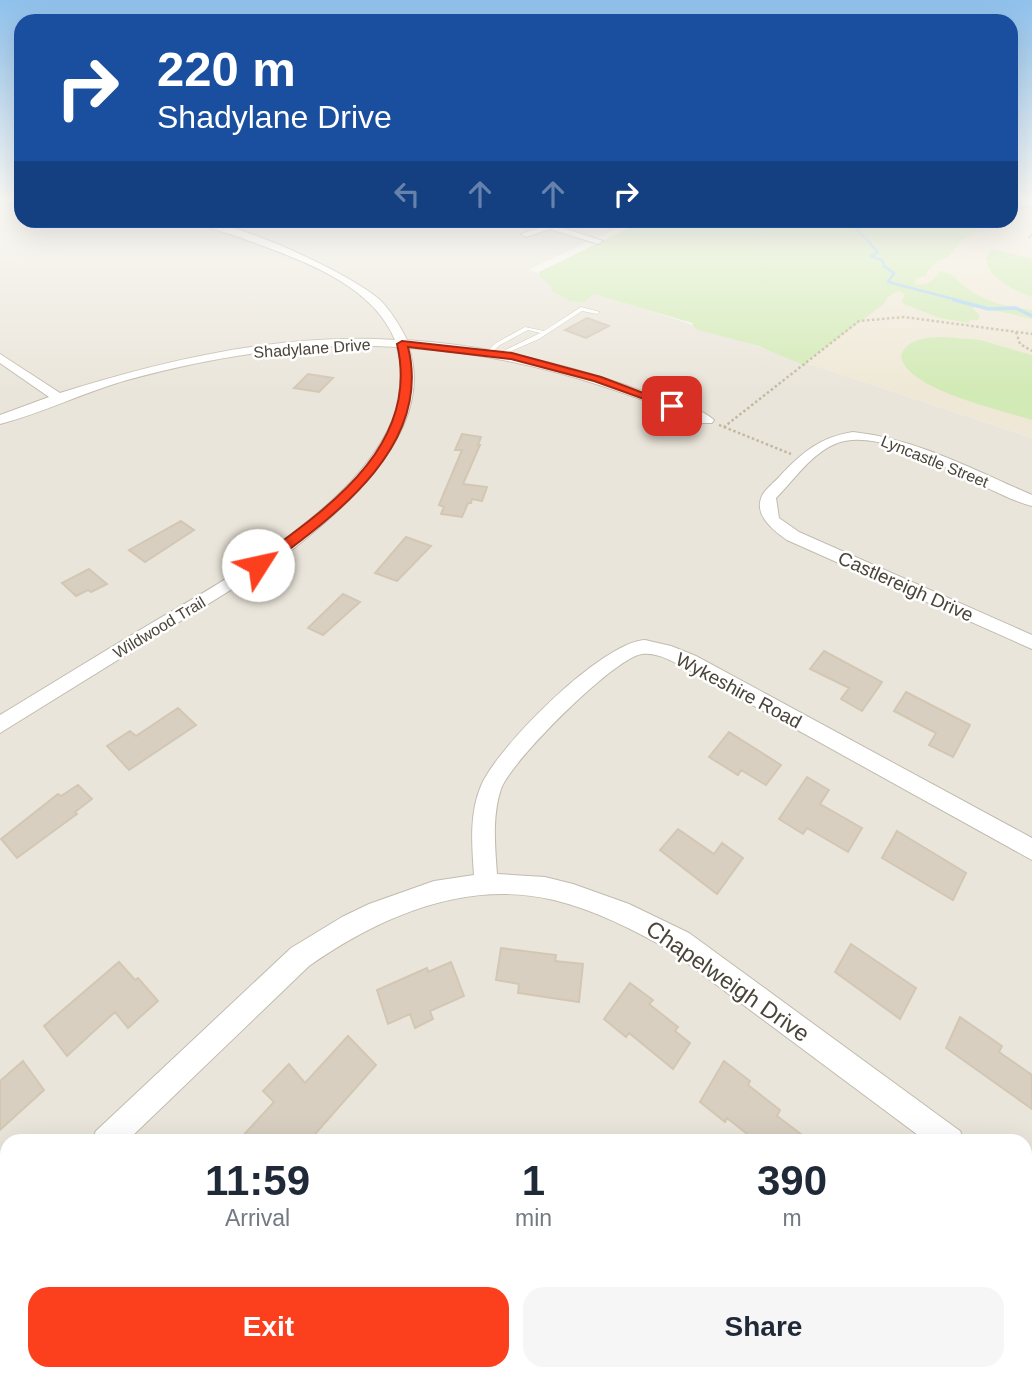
<!DOCTYPE html>
<style>
:root{--surface:#fff;--page:#f6f6f7;--text:#1f2937;--muted:#747a83;--accent:#fc3f1d}
body{margin:0;font-family:Helvetica,sans-serif;background:var(--page);color:var(--text);height:100vh;display:flex;flex-direction:column;font-size:26px;white-space:nowrap}
*{box-sizing:border-box;margin:0}
p{font-size:23px;color:var(--muted)}
.icon{flex:none;width:38px;height:38px;fill:none;stroke:currentColor;stroke-width:2;stroke-linecap:round;stroke-linejoin:round}
.map{position:relative;flex:1;overflow:hidden}
.sheet{position:absolute;left:0px;top:1134px;width:1032px;height:247px;display:flex;flex-direction:column;background:var(--surface);border-radius:21px 21px 0 0;box-shadow:0 7px 28px #0002}
.sheet>*{flex:none}
.top-card{position:absolute;left:14px;top:14px;width:1004px;height:214px;border-radius:21px;box-shadow:0 7px 28px #0002;background:#1a4fa0;color:#fff;overflow:hidden}
.pin{position:absolute;display:grid;place-items:center;width:60px;height:60px;color:#fff;margin:-30px;border-radius:14px;box-shadow:0 4px 10px #0006}
.me{position:absolute;width:77px;margin:-38px;rotate:55deg;stroke-linejoin:round;filter:drop-shadow(0 0 5px #0008)}
.turn{display:flex;align-items:center;gap:24px;height:147px;padding:0 28px;font-size:32px}
.turn .icon{width:91px;height:91px;stroke-width:2.5}
.turn b{display:block;font-size:49px;line-height:60px}
.lanes{display:flex;align-items:center;height:66px;padding:0 28px;background:#0003;justify-content:center;gap:35px;direction:ltr}
.lanes .off{opacity:.35}
.eta{display:flex;justify-content:space-evenly;align-items:center;height:119px;text-align:center}
.eta b{font-size:42px;font-weight:700;line-height:49px}
.action{display:flex;gap:14px;margin-top:auto;padding:14px 28px}
.action a{flex:1;height:80px;border-radius:21px;background:var(--accent);color:#fff;font-size:28px;font-weight:700;line-height:80px;text-align:center}
.action a+a{background:var(--page);color:var(--text)}
.map>svg:first-child{display:block}
.residential{fill:#eae5da;fill-rule:evenodd}
.education{fill:#efe8d6}
.green{fill:#d2eab5}
.lines{fill:none;stroke-linecap:round;stroke-linejoin:round}
.stream-far1{stroke:#a9d4f2;stroke-width:2.5}
.stream{stroke:#a9d4f2;stroke-width:3.5}
.building{fill:#d8cfc1;stroke:#d3c7b4;stroke-width:2}
.service-casing{stroke:#c2bbae;stroke-width:1}
.minor-casing{stroke:#c2bbae;stroke-width:2}
.path-far1{stroke:#c4b79f;stroke-width:2;stroke-dasharray:2 2;stroke-linecap:butt}
.path{stroke:#c4b79f;stroke-width:2.5;stroke-dasharray:2.5 2.5;stroke-linecap:butt}
.service{fill:#fff;fill-rule:evenodd}
.minor{fill:#fff;fill-rule:evenodd}
.route{fill:#fc3f1d;stroke:#a42913;stroke-width:2}
.labels{text-anchor:middle;stroke-width:5;stroke-linejoin:round;paint-order:stroke}
.far-street-label{font-size:16px;fill:#4b4439;stroke:#fff}
.street-label{font-size:19px;fill:#4b4439;stroke:#fff}
.near-street-label{font-size:23px;fill:#4b4439;stroke:#fff}
</style>
<div class="map">
<svg width="1032" height="1380" viewBox="0 0 1032 1380">
<rect width="100%" height="100%" fill="#f6f3ec"/>
<!-- residential -->
<path class="residential" d="M 0,199 L 21,199 L 21,220 L 633,221 L 528,270 L 1032,438 L 1032,1380 L 0,1380 ZM 7,1141 L 1026,1141 L 1026,1374 L 7,1374 Z"/>
<!-- education -->
<path class="education" d="M 1012,199 L 1032,199 L 1032,438 L 804,362 L 982,221 L 1012,220 Z"/>
<!-- green -->
<path class="green" d="M 643,221 L 986,221 L 977,226 L 976,232 L 960,242 L 948,257 L 936,262 L 927,271 L 926,276 L 916,278 L 915,284 C 929,287 932,281 940,271 C 957,275 955,280 968,289 C 989,303 1007,307 1032,310 L 1032,319 L 976,306 L 972,308 L 980,316 L 978,320 L 970,320 L 969,323 L 940,318 L 904,304 L 901,301 L 905,296 L 901,291 C 892,293 887,296 884,304 L 807,361 L 806,366 L 758,346 L 695,329 L 692,323 L 594,294 L 585,302 L 570,301 L 552,291 L 551,286 L 540,276 L 539,272 Z
M 991,249 L 1032,259 L 1032,297 C 1014,290 988,279 986,258 Z
M 945,337 L 980,340 L 1032,355 L 1032,420 C 1003,410 906,390 901,356 C 907,338 928,337 945,337 Z"/>
<g class="lines">
<!-- stream-far1 -->
<path class="stream-far1" d="M 1012,209 L 1032,206
M 848,220 L 878,252 L 871,256 L 883,261 L 884,266 L 894,273 L 888,282 L 961,301"/>
<!-- stream -->
<path class="stream" d="M 954,300 L 989,309 L 1016,308 L 1032,316"/>
</g>
<!-- building -->
<path class="building" d="M 587,318 L 609,326 L 586,338 L 565,330 Z
M 308,374 L 333,378 L 319,392 L 294,388 Z
M 462,434 L 481,437 L 478,445 L 480,445 L 463,484 L 487,487 L 482,501 L 472,499 L 471,503 L 468,503 L 462,517 L 441,514 L 444,507 L 439,505 L 462,450 L 455,450 Z
M 181,521 L 194,530 L 145,562 L 129,550 Z
M 406,537 L 431,546 L 397,581 L 375,573 Z
M 89,569 L 107,584 L 91,592 L 88,590 L 76,596 L 62,583 Z
M 343,594 L 360,602 L 323,635 L 308,628 Z
M 824,651 L 882,682 L 862,711 L 841,699 L 849,688 L 810,669 Z
M 906,692 L 970,725 L 953,757 L 929,745 L 936,733 L 894,711 Z
M 178,708 L 196,725 L 129,770 L 107,746 L 130,731 L 136,736 Z
M 729,732 L 781,765 L 766,785 L 741,770 L 738,775 L 709,757 Z
M 807,777 L 829,790 L 820,804 L 862,828 L 848,852 L 807,828 L 803,834 L 779,819 Z
M 78,785 L 92,799 L 75,812 L 77,814 L 17,858 L 1,839 L 58,794 L 61,796 Z
M 678,829 L 714,854 L 722,843 L 743,858 L 717,894 L 660,850 Z
M 897,831 L 966,873 L 953,900 L 882,858 Z
M 851,944 L 916,988 L 900,1019 L 835,972 Z
M 501,948 L 556,955 L 555,961 L 583,964 L 579,1002 L 518,993 L 519,984 L 496,980 Z
M 119,962 L 135,980 L 138,978 L 158,1001 L 128,1028 L 115,1012 L 67,1056 L 44,1026 Z
M 451,962 L 464,996 L 430,1011 L 433,1019 L 415,1028 L 410,1014 L 388,1024 L 377,990 L 427,968 L 428,972 Z
M 630,983 L 653,1000 L 649,1004 L 678,1027 L 675,1031 L 690,1043 L 673,1069 L 629,1033 L 626,1037 L 604,1019 Z
M 960,1017 L 1002,1046 L 999,1052 L 1032,1075 L 1032,1109 L 946,1048 Z
M 348,1036 L 376,1065 L 309,1141 L 238,1141 L 274,1102 L 263,1091 L 289,1064 L 305,1083 Z
M 23,1061 L 44,1090 L 0,1130 L 0,1081 Z
M 724,1061 L 750,1081 L 748,1085 L 780,1110 L 777,1116 L 810,1141 L 756,1141 L 727,1118 L 725,1122 L 700,1102 Z"/>
<g class="lines">
<defs>
<path id="service" d="M 581,307 L 600,312 L 597,314 L 582,311 L 539,339 L 502,355 L 497,354 L 540,333 L 528,330 L 500,345 L 491,353 L 486,352 L 496,343 L 525,327 L 544,331 Z"/>
<path id="minor" d="M 0,199 L 21,199 L 21,202 L 0,203 Z
M 193,220 C 234,220 348,272 380,300 C 391,311 400,326 407,340 C 496,346 581,367 664,399 C 680,404 702,409 714,420 L 712,423 L 702,423 C 607,384 513,354 409,348 C 437,434 338,514 279,560 L 0,733 L 0,715 C 50,685 99,654 150,624 C 233,575 434,468 397,347 C 307,341 214,356 127,380 C 84,392 43,413 0,424 L 0,415 L 49,397 L 0,363 L 0,354 L 60,393 C 168,359 281,333 395,340 C 371,281 294,258 239,237 C 224,232 206,228 193,220 Z
M 563,220 L 567,223 L 560,227 L 603,241 L 598,244 L 550,229 L 526,237 L 521,234 Z
M 853,432 C 917,439 974,470 1032,495 L 1032,506 C 981,493 887,422 835,444 C 811,454 794,480 776,498 L 779,518 L 799,532 L 1032,635 L 1032,649 L 787,540 C 774,531 753,515 762,496 C 765,489 775,482 780,476 C 802,452 821,437 853,432 Z
M 645,640 L 671,646 L 696,656 L 1032,838 L 1032,860 L 682,666 C 670,660 656,652 642,654 C 615,657 510,762 501,789 C 492,816 495,846 497,874 L 545,877 L 573,884 L 629,904 L 689,933 L 960,1131 L 965,1141 L 926,1141 L 671,951 C 634,930 595,910 554,900 C 466,879 379,917 309,966 L 127,1141 L 91,1141 L 96,1131 L 291,948 L 342,917 L 369,904 L 434,881 L 474,875 C 472,846 469,814 481,786 C 497,747 602,642 645,640 Z
M 1026,1182 L 1032,1184 L 1032,1216 L 1026,1214 Z
M 7,1220 L 7,1255 L 0,1258 L 0,1223 Z
M 440,1374 L 475,1374 L 477,1380 L 442,1380 Z
M 532,1374 L 566,1374 L 567,1380 L 533,1380 Z"/>
</defs>
<!-- service casing -->
<use href="#service" class="service-casing"/>
<!-- minor casing -->
<use href="#minor" class="minor-casing"/>
<!-- path-far1 -->
<path class="path-far1" d="M 1032,234 L 1029,237 L 1032,238"/>
<!-- path -->
<path class="path" d="M 1016,332 L 1020,344 L 1032,351
M 719,425 L 724,427 L 859,321 L 904,317 L 1032,334
M 724,427 L 791,454"/>
<!-- service -->
<use href="#service" class="service"/>
<!-- minor -->
<use href="#minor" class="minor"/>
</g>
<!-- sky -->
<linearGradient id="sky" x2="0" y2="1"><stop stop-color="#8fc1ec"/><stop offset="0.51" stop-color="#fbfaf6"/><stop offset="1" stop-color="#fbfaf6" stop-opacity="0"/></linearGradient>
<rect width="1032" height="392" fill="url(#sky)"/>
<!-- route -->
<path class="route" d="M 402,341 L 512,353 L 601,377 L 678,406 L 669,408 L 594,381 L 511,359 L 408,347 C 433,447 333,517 263,569 L 254,569 L 254,562 C 326,509 421,447 397,344 Z"/>
<g class="labels">
<!-- far-street labels -->
<g class="far-street-label">
<text transform="translate(312 348) rotate(-4)" y="6">Shadylane Drive</text>
<text transform="translate(935 461) rotate(22)" y="6">Lyncastle Street</text>
<text transform="translate(159 627) rotate(-31)" y="6">Wildwood Trail</text>
</g>
<!-- street labels -->
<g class="street-label">
<text transform="translate(906 586) rotate(24)" y="7">Castlereigh Drive</text>
<text transform="translate(739 690) rotate(28)" y="7">Wykeshire Road</text>
</g>
<!-- near-street labels -->
<g class="near-street-label">
<text transform="translate(728 981) rotate(35)" y="8">Chapelweigh Drive</text>
</g>
</g>
</svg>
<div class="pin" style="left:672px;top:406px;background:#d93025"><svg class="icon" aria-label="arrive" viewBox="0 0 24 24"><path d="M6 21V4h12l-3 4 3 4H6"/></svg></div>
<svg class="me" style="left:258px;top:565px" viewBox="-20 -20 40 40"><circle r="19" fill="#fff"/><path d="M0-13L10 11 0 6-10 11z" fill="#fc3f1d"/></svg>
<div class="top-card">
<div class="turn"><svg class="icon" aria-label="right" viewBox="0 0 24 24"><path d="M7 20v-9h11M14 6l5 5-5 5"/></svg><div><b>220 m</b>Shadylane Drive</div></div>
<div class="lanes"><svg class="icon off" aria-label="left" viewBox="0 0 24 24"><path d="M17 20v-9H6M10 6l-5 5 5 5"/></svg><svg class="icon off" aria-label="ahead" viewBox="0 0 24 24"><path d="M12 20V5M6 11l6-6 6 6"/></svg><svg class="icon off" aria-label="ahead" viewBox="0 0 24 24"><path d="M12 20V5M6 11l6-6 6 6"/></svg><svg class="icon" aria-label="right" viewBox="0 0 24 24"><path d="M7 20v-9h11M14 6l5 5-5 5"/></svg></div>
</div>
<section class="sheet">
<div class="eta">
<div><b>11:59</b><p>Arrival</p></div>
<div><b>1</b><p>min</p></div>
<div><b>390</b><p>m</p></div>
</div>
<div class="action"><a>Exit</a><a>Share</a></div>
</section>
</div>
